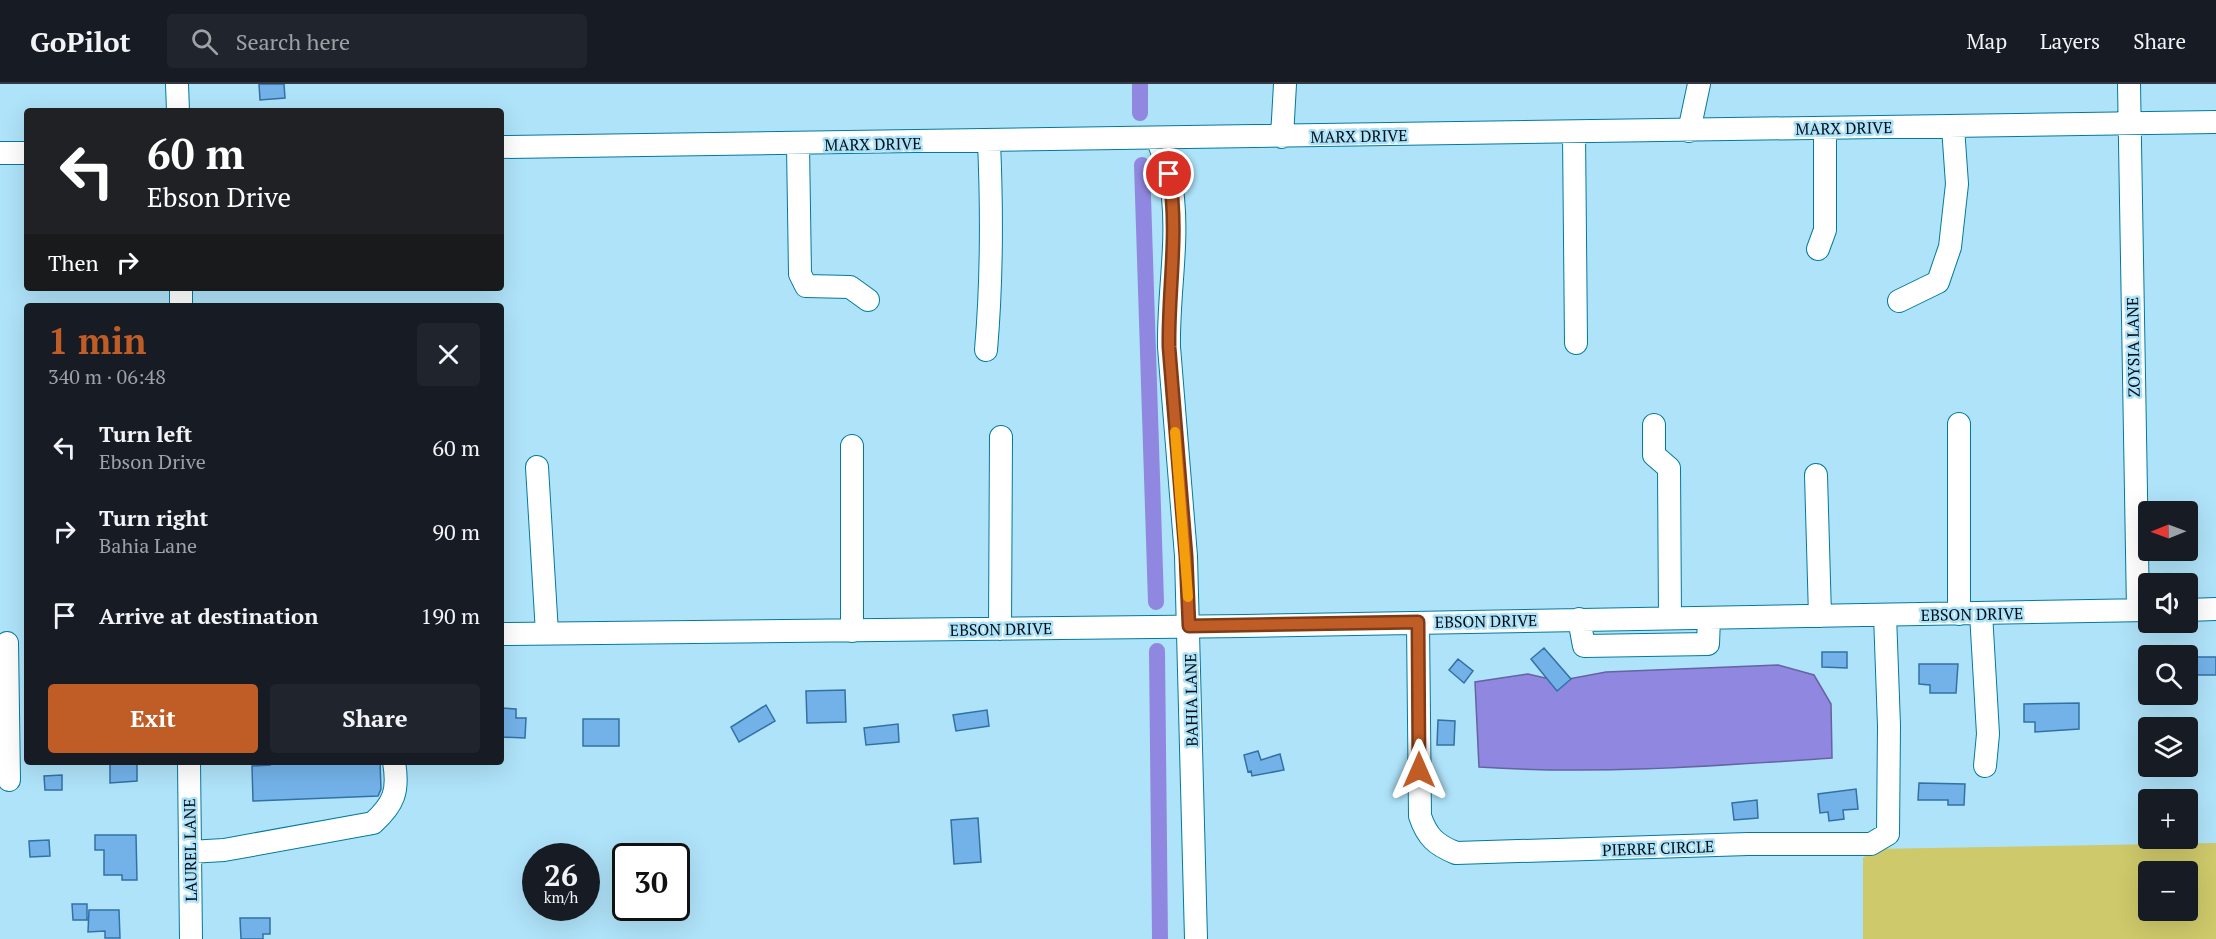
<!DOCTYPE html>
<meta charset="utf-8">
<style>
:root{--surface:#171b24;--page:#20242c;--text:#f1f3f6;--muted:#9ea1a6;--line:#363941;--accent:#c05c25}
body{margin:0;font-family:"PT Serif",serif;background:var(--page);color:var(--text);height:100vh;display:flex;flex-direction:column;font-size:22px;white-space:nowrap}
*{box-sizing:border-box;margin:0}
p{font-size:20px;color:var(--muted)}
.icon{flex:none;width:33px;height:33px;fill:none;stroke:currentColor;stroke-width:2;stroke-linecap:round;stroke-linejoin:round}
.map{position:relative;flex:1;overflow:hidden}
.sheet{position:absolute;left:24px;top:219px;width:480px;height:462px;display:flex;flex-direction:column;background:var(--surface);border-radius:6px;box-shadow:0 6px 24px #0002}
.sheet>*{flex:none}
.guide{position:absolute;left:24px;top:24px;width:480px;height:183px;border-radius:6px;box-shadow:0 6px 24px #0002;background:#202124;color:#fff;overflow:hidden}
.needle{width:39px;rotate:269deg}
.tools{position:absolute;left:2138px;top:417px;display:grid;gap:12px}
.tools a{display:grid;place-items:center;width:60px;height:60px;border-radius:6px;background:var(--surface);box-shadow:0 6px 24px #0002;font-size:30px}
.speed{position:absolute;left:522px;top:759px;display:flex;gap:12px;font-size:30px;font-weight:700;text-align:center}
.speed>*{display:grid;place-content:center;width:78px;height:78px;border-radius:50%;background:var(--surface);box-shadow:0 6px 24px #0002;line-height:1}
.speed small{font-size:15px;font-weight:400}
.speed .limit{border:3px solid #111;border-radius:9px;background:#fff;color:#111}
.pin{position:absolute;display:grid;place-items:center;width:51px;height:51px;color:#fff;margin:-26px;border:3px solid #fff;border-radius:50%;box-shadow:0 2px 6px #0007}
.me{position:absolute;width:66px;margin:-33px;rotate:0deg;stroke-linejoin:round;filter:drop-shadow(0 0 4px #0008)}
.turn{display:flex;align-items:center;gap:21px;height:126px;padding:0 24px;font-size:27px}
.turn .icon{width:78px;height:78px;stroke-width:2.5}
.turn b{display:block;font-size:42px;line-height:51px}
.then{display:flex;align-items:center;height:57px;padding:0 24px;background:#0003;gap:12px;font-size:22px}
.round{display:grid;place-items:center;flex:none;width:63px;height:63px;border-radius:6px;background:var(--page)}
.head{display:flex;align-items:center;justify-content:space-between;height:102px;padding:0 24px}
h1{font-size:36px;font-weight:700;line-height:45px;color:var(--accent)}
.button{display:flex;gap:12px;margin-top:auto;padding:12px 24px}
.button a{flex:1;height:69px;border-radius:6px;background:var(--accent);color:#fff;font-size:24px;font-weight:700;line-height:69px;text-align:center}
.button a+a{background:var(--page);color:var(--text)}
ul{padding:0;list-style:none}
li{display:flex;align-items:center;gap:18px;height:84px;padding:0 24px}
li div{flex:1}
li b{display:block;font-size:22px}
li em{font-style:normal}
header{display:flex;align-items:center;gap:36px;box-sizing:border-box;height:84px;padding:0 30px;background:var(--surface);border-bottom:2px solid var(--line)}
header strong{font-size:28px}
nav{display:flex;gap:33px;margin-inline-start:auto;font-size:21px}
.search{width:420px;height:54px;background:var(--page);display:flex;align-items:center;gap:15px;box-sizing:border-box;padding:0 21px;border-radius:6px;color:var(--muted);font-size:22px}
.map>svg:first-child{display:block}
.green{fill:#cec96a;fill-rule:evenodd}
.water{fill:#9088e0;stroke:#6563a3;stroke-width:1.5}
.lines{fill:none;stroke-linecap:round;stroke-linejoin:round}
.canal{stroke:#9088e0;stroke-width:16}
.building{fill:#73b2e9;stroke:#3371a4;stroke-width:1.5}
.minor-casing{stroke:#037a9c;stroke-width:24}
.minor{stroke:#fff;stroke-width:22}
.route-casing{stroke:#7d3c18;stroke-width:15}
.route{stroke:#c05c25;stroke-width:10}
.slow{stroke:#f59e0b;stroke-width:10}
.labels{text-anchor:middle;stroke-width:5;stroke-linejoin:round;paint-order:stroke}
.street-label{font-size:16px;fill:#000e15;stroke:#afe3f9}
</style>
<header>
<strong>GoPilot</strong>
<div class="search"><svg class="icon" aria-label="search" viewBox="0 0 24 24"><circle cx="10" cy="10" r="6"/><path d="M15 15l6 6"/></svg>Search here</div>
<nav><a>Map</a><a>Layers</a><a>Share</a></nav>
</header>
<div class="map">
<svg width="2216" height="855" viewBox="0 0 2216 855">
<rect width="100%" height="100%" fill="#afe3f9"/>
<!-- green -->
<path class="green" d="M 2216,759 L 2216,855 L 1863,855 L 1863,774 L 1872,765 ZM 2148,788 L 2187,788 L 2187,826 L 2148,826 Z"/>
<!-- water -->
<path class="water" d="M 1778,581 L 1814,591 L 1831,620 L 1832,674 C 1715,682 1596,691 1479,683 L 1475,598 L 1528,590 L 1558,597 L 1606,588 Z"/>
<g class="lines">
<!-- canal -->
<path class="canal" d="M 1140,0 L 1140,29
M 1142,81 L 1156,518
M 1157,567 L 1160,855"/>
</g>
<!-- building -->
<path class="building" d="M 259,0 L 284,0 L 285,14 L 260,16 Z
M 1544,564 L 1571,595 L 1557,607 L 1531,575 Z
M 1822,568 L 1847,568 L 1847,584 L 1822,583 Z
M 2191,573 L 2216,573 L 2216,591 L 2191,591 Z
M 1458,575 L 1473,587 L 1464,599 L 1449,586 Z
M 1919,580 L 1958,580 L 1956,609 L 1930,609 L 1930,601 L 1919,600 Z
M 845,606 L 846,638 L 807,639 L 806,607 Z
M 2079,619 L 2079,645 L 2035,648 L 2035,638 L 2024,638 L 2024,620 Z
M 766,621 L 775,637 L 739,658 L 731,643 Z
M 501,624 L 516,625 L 516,634 L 526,634 L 525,654 L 501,653 Z
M 987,626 L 989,642 L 956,647 L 953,631 Z
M 583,635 L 619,635 L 619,662 L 583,662 Z
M 1438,636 L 1455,637 L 1454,661 L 1437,661 Z
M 898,640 L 899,658 L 866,661 L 864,644 Z
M 1258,667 L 1261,676 L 1280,670 L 1284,686 L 1252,692 L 1251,687 L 1248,688 L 1244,671 Z
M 110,678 L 137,678 L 137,697 L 110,699 Z
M 269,678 L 300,678 L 300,680 L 380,678 L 381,705 L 378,712 L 253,717 L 252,682 L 270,681 Z
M 62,691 L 62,706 L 45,706 L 44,692 Z
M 1919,699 L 1965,700 L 1964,721 L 1948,721 L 1948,716 L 1918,716 Z
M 1856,705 L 1858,725 L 1843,726 L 1844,735 L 1829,737 L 1828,728 L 1820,729 L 1818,710 Z
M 1757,716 L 1758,734 L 1734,736 L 1732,719 Z
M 978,734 L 981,778 L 954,780 L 951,736 Z
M 95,751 L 136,751 L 137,796 L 122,796 L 122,791 L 104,791 L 104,766 L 95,766 Z
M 49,756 L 50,772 L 30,773 L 29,757 Z
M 72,820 L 87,820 L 87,836 L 73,836 Z
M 89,826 L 119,826 L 120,854 L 105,854 L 105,847 L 88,848 Z
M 240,834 L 270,834 L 270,850 L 263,850 L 263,855 L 241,855 Z"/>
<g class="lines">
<defs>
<path id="minor" d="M 177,0 L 178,27
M 2129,0 L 2138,526
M 1689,47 L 1699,0
M 1574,49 L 1576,259
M 1282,53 L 1285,0
M 1158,55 C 1164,75 1171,94 1173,114 C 1178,162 1168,214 1169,263 L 1186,472 L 1196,855
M 798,61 L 800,190 L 806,202 L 850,203 L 868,216
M 501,63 L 2216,38
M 0,69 L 27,69
M 1818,165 L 1825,146 L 1825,45
M 181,204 L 181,222
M 1899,217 L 1938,198 L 1950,163 L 1957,100 L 1953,43
M 986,266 C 992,196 992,127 989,58
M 1959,340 L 1959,530
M 1654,341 L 1654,371 L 1669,384 L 1670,534
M 852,362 L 852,547
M 537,383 L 547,549
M 1816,391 L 1820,532
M 2187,526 L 2216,525
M 1981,529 L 1988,650 L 1985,682
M 1579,535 L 1584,562 L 1708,560 L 1709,534
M 1418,539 L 1420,732 C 1427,753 1436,761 1456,769 L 1748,760 L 1871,760 L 1888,750 L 1889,642 L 1885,531
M 1000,545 L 1001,353
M 501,550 L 1244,542 L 2148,526
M 7,559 L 9,696
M 189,678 L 191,855
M 190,768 L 224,766 L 373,739 C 394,720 399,707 394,678"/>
</defs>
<!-- minor casing -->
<use href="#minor" class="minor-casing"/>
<!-- minor -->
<use href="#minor" class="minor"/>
</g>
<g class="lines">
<defs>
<path id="route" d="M 1169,90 C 1179,148 1168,205 1169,263 L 1186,472 L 1189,542 L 1418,538 L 1419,686"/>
</defs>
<!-- route casing -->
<use href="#route" class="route-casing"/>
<!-- route -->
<use href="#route" class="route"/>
<!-- slow -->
<path class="slow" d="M 1175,348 L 1188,513"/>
</g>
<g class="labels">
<!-- street labels -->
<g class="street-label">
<text transform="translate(1844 44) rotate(-1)" y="6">MARX DRIVE</text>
<text transform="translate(1359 52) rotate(-1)" y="6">MARX DRIVE</text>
<text transform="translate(873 60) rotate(-1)" y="6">MARX DRIVE</text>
<text transform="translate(2133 263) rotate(-91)" y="6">ZOYSIA LANE</text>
<text transform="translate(1972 530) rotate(-1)" y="6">EBSON DRIVE</text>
<text transform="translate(1486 537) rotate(-1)" y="6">EBSON DRIVE</text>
<text transform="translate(1001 545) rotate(-1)" y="6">EBSON DRIVE</text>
<text transform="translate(1191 616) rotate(-91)" y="6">BAHIA LANE</text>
<text transform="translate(1658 764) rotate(-2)" y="6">PIERRE CIRCLE</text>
<text transform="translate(190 766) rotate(-91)" y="6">LAUREL LANE</text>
</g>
</g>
</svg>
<div class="tools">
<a><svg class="needle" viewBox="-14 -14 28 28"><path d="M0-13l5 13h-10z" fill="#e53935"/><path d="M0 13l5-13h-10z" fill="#9ea1a6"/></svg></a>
<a><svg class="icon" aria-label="sound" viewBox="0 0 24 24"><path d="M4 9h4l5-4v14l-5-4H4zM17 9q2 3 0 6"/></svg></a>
<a><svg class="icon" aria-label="search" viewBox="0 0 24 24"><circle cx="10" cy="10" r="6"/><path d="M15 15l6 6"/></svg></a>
<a><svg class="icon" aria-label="layers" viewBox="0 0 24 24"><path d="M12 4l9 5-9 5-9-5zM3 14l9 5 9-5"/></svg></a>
<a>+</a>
<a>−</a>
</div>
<div class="speed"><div>26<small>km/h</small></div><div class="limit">30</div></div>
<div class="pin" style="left:1169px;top:90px;background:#d93025"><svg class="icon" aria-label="arrive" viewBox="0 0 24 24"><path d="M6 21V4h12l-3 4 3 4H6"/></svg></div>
<svg class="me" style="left:1419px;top:686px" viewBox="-20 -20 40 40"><path d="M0-17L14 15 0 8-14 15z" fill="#c05c25" stroke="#fff" stroke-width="4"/></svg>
<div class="guide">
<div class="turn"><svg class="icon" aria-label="left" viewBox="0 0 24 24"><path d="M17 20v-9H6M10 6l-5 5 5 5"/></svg><div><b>60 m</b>Ebson Drive</div></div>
<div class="then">Then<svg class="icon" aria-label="right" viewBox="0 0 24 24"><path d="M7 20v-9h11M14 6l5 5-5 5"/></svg></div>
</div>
<section class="sheet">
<div class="head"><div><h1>1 min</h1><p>340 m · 06:48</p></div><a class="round"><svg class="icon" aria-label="close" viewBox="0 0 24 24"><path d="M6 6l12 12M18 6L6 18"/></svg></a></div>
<ul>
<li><svg class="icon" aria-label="left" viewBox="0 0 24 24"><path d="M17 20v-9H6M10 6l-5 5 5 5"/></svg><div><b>Turn left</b><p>Ebson Drive</p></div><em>60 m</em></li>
<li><svg class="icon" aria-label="right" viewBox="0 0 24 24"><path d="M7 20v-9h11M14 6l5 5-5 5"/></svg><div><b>Turn right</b><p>Bahia Lane</p></div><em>90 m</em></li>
<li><svg class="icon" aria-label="arrive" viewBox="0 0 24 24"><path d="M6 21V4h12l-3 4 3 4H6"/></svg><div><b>Arrive at destination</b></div><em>190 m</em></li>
</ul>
<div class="button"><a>Exit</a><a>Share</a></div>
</section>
</div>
